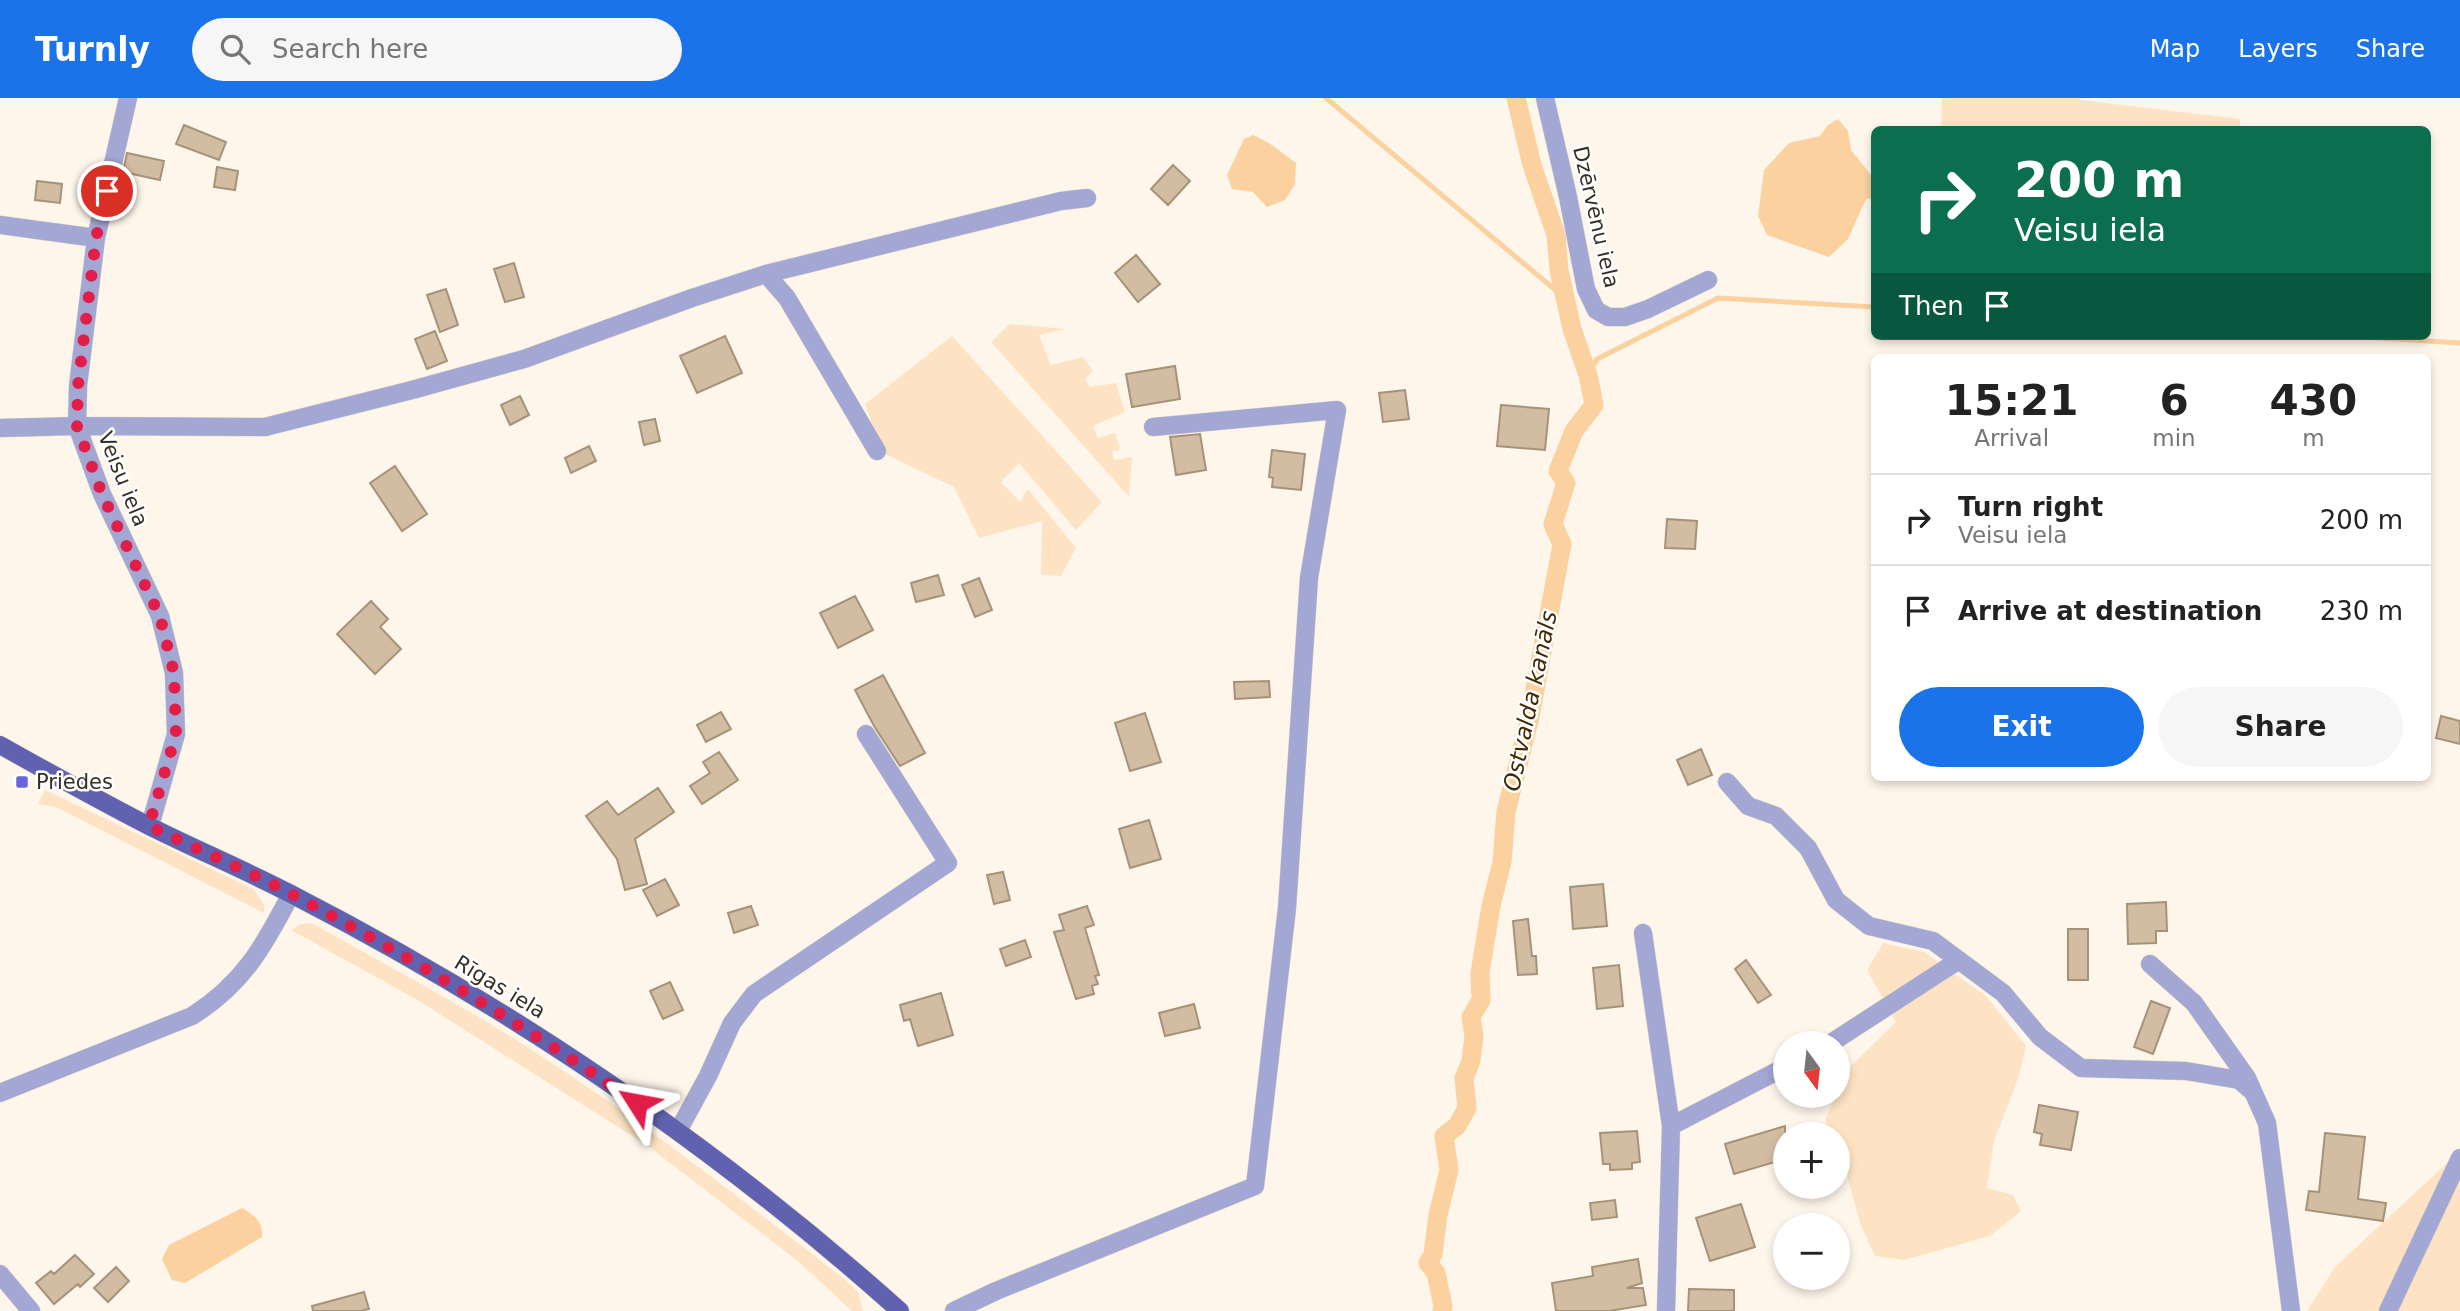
<!DOCTYPE html>
<meta charset="utf-8">
<style>
:root{--surface:#fff;--page:#f6f6f6;--text:#222;--muted:#767676;--line:#e0e0e0;--accent:#1a73e8}
body{margin:0;font-family:"DejaVu Sans",sans-serif;background:var(--page);color:var(--text);height:100vh;display:flex;flex-direction:column;font-size:26px;white-space:nowrap}
*{box-sizing:border-box;margin:0}
p{font-size:23px;color:var(--muted)}
.icon{flex:none;width:38px;height:38px;fill:none;stroke:currentColor;stroke-width:2;stroke-linecap:round;stroke-linejoin:round}
.map{position:relative;flex:1;overflow:hidden}
.sheet{position:absolute;left:1871px;top:256px;width:560px;height:427px;display:flex;flex-direction:column;background:var(--surface);border-radius:10px;box-shadow:0 4px 10px #0003}
.sheet>*{flex:none}
.guide{position:absolute;left:1871px;top:28px;width:560px;height:214px;border-radius:10px;box-shadow:0 4px 10px #0003;background:#0b6e4f;color:#fff;overflow:hidden}
.needle{width:46px;rotate:165deg}
.controls{position:absolute;left:1773px;top:933px;display:grid;gap:14px}
.controls a{display:grid;place-items:center;width:77px;height:77px;border-radius:50%;background:var(--surface);box-shadow:0 4px 10px #0003;font-size:35px}
.pin{position:absolute;display:grid;place-items:center;width:60px;height:60px;color:#fff;margin:-30px;border:4px solid #fff;border-radius:50%;box-shadow:0 2px 7px #0007}
.me{position:absolute;width:77px;margin:-38px;rotate:304deg;stroke-linejoin:round;filter:drop-shadow(0 0 5px #0008)}
.turn{display:flex;align-items:center;gap:24px;height:147px;padding:0 28px;font-size:32px}
.turn .icon{width:91px;height:91px;stroke-width:2.5}
.turn b{display:block;font-size:49px;line-height:60px}
.then{display:flex;align-items:center;height:66px;padding:0 28px;background:#0003;gap:14px;font-size:26px}
.eta{display:flex;justify-content:space-evenly;align-items:center;height:119px;text-align:center}
.eta b{font-size:42px;font-weight:700;line-height:49px}
.button{display:flex;gap:14px;margin-top:auto;padding:14px 28px}
.button a{flex:1;height:80px;border-radius:42px;background:var(--accent);color:#fff;font-size:28px;font-weight:700;line-height:80px;text-align:center}
.button a+a{background:var(--page);color:var(--text)}
ul{padding:0;list-style:none}
li{display:flex;align-items:center;gap:21px;height:91px;padding:0 28px;border-top:2px solid var(--line)}
li div{flex:1}
li b{display:block;font-size:26px}
li em{font-style:normal}
header{display:flex;align-items:center;gap:42px;box-sizing:border-box;height:98px;padding:0 35px;background:var(--accent);color:#fff}
header strong{font-size:33px}
nav{display:flex;gap:38px;margin-inline-start:auto;font-size:24px}
.search{width:490px;height:63px;background:var(--page);display:flex;align-items:center;gap:18px;box-sizing:border-box;padding:0 24px;border-radius:38px;color:var(--muted);font-size:26px}
.map>svg:first-child{display:block}
.green{fill:#fde3c3}
.water{fill:#fad19f}
.lines{fill:none;stroke-linecap:round;stroke-linejoin:round}
.stream{stroke:#fad19f;stroke-width:5}
.canal{stroke:#fad19f;stroke-width:19}
.building{fill:#d3bda2;stroke:#a69278;stroke-width:2}
.minor-casing{stroke:#dbd2c7;stroke-width:19}
.major-casing{stroke:#dbd2c7;stroke-width:19}
.minor{stroke:#a3a7d3;stroke-width:18}
.major{stroke:#6062af;stroke-width:18}
.route{stroke:#e11d48;stroke-width:12;stroke-dasharray:0 21.6}
.poi-dot{fill:#6865de;stroke:#fff;stroke-width:2.5}
.labels{text-anchor:middle;stroke-width:5;stroke-linejoin:round;paint-order:stroke}
.street-label{font-size:21px;fill:#362e23;stroke:#fff}
.poi-label{font-size:21px;fill:#362e23;stroke:#fff;text-anchor:start}
.water-label{font-size:23px;font-style:italic;fill:#422800;stroke:#fff}
</style>
<header>
<strong>Turnly</strong>
<div class="search"><svg class="icon" aria-label="search" viewBox="0 0 24 24"><circle cx="10" cy="10" r="6"/><path d="M15 15l6 6"/></svg>Search here</div>
<nav><a>Map</a><a>Layers</a><a>Share</a></nav>
</header>
<div class="map">
<svg width="2460" height="1213" viewBox="0 0 2460 1213">
<rect width="100%" height="100%" fill="#fff6eb"/>
<!-- green -->
<path class="green" d="M 1942,0 L 2080,0 L 2080,2 L 2240,21 L 2240,31 L 1941,31 Z
M 1010,226 L 1066,231 L 1039,237 L 1051,267 L 1083,259 L 1093,273 L 1085,281 L 1090,289 L 1116,285 L 1125,314 L 1093,328 L 1098,340 L 1115,335 L 1121,352 L 1112,353 L 1114,362 L 1132,359 L 1129,399 L 991,244 Z
M 952,238 L 1102,404 L 1076,432 L 1019,365 L 1001,384 L 1020,404 L 1028,391 L 1076,450 L 1061,478 L 1041,477 L 1042,423 L 979,440 L 954,389 L 883,355 L 865,306 Z
M 45,692 L 253,791 L 264,806 L 264,815 L 56,709 L 38,706 Z
M 312,825 C 373,860 436,893 497,930 C 620,1006 735,1096 849,1185 L 858,1194 L 863,1213 L 852,1213 L 799,1164 L 648,1048 L 416,901 L 291,832 L 301,826 Z
M 1883,845 L 1924,854 L 1986,898 L 2026,948 L 2019,978 L 1994,1043 L 1987,1090 L 2013,1097 L 2021,1113 L 1990,1138 L 1904,1162 L 1875,1158 L 1860,1125 L 1844,1066 L 1838,1051 L 1838,1036 L 1831,1036 L 1825,1023 L 1835,998 L 1838,998 L 1845,974 L 1896,924 L 1867,872 Z
M 2460,1053 L 2460,1213 L 2307,1213 L 2335,1169 Z"/>
<!-- water -->
<path class="water" d="M 1838,21 L 1848,33 L 1851,52 L 1871,77 L 1874,78 L 1874,100 L 1866,101 L 1848,141 L 1829,159 L 1767,137 L 1758,118 L 1764,72 L 1789,45 L 1820,38 L 1828,27 Z
M 1253,37 L 1269,45 L 1296,65 L 1295,86 L 1285,102 L 1267,109 L 1253,94 L 1232,91 L 1227,77 L 1244,41 Z
M 242,1110 C 255,1118 263,1123 262,1139 L 185,1185 L 172,1182 L 162,1161 L 169,1147 Z"/>
<g class="lines">
<!-- stream -->
<path class="stream" d="M 1326,0 L 1566,201
M 2347,238 L 2460,245
M 1588,277 L 1597,261 L 1718,200 L 1874,209"/>
<!-- canal -->
<path class="canal" d="M 1442,1213 L 1443,1208 L 1436,1175 L 1428,1165 L 1433,1156 L 1438,1117 L 1449,1072 L 1444,1038 L 1457,1028 L 1467,1010 L 1464,980 L 1471,963 L 1474,938 L 1471,919 L 1481,902 L 1480,875 L 1491,808 L 1502,764 L 1506,714 L 1530,619 L 1562,446 L 1553,426 L 1566,385 L 1558,373 L 1574,333 L 1594,307 L 1588,277 L 1572,231 L 1559,172 L 1556,137 L 1532,67 L 1516,0"/>
</g>
<!-- building -->
<path class="building" d="M 184,27 L 226,44 L 219,62 L 176,46 Z
M 127,55 L 164,63 L 160,82 L 123,74 Z
M 1173,67 L 1190,83 L 1168,107 L 1151,91 Z
M 217,69 L 238,73 L 235,92 L 214,89 Z
M 37,83 L 62,86 L 60,105 L 35,102 Z
M 1136,157 L 1160,186 L 1138,204 L 1115,175 Z
M 514,165 L 524,199 L 505,204 L 494,171 Z
M 446,191 L 458,227 L 440,234 L 427,197 Z
M 435,233 L 447,263 L 427,271 L 415,241 Z
M 725,238 L 742,275 L 697,295 L 680,258 Z
M 1175,268 L 1180,301 L 1132,309 L 1126,276 Z
M 1405,292 L 1409,321 L 1383,324 L 1379,295 Z
M 520,298 L 529,317 L 510,327 L 501,307 Z
M 1501,307 L 1549,311 L 1545,352 L 1497,348 Z
M 655,321 L 660,343 L 644,347 L 639,324 Z
M 1200,336 L 1206,372 L 1176,377 L 1170,339 Z
M 589,348 L 596,363 L 571,375 L 565,360 Z
M 1272,352 L 1305,356 L 1301,392 L 1272,389 L 1273,380 L 1269,379 Z
M 395,368 L 427,416 L 402,433 L 370,385 Z
M 1667,421 L 1697,423 L 1695,451 L 1665,450 Z
M 938,477 L 944,497 L 916,504 L 911,485 Z
M 979,480 L 992,512 L 975,519 L 962,487 Z
M 855,498 L 873,532 L 838,550 L 820,515 Z
M 371,503 L 388,521 L 380,529 L 401,551 L 375,576 L 337,536 Z
M 883,577 L 925,655 L 900,668 L 874,628 L 855,592 Z
M 1269,583 L 1270,599 L 1235,601 L 1234,584 Z
M 721,614 L 731,631 L 706,644 L 697,627 Z
M 1145,615 L 1161,664 L 1130,673 L 1115,625 Z
M 2441,618 L 2460,623 L 2460,646 L 2436,640 Z
M 1701,651 L 1712,677 L 1688,687 L 1677,662 Z
M 719,654 L 738,682 L 702,706 L 690,688 L 710,675 L 703,664 Z
M 658,690 L 674,714 L 635,741 L 647,786 L 625,792 L 617,761 L 586,718 L 607,703 L 618,717 Z
M 1149,722 L 1161,761 L 1130,770 L 1119,731 Z
M 1003,774 L 1010,802 L 994,806 L 987,777 Z
M 665,781 L 679,807 L 657,818 L 643,792 Z
M 1603,786 L 1607,828 L 1573,831 L 1570,789 Z
M 2166,804 L 2167,833 L 2156,833 L 2156,845 L 2128,846 L 2127,806 Z
M 751,808 L 758,827 L 734,835 L 728,815 Z
M 1087,808 L 1094,827 L 1085,830 L 1099,877 L 1095,878 L 1098,886 L 1092,888 L 1094,896 L 1076,901 L 1054,834 L 1064,832 L 1059,817 Z
M 1528,821 L 1532,858 L 1536,858 L 1537,876 L 1518,877 L 1513,823 Z
M 2068,831 L 2088,831 L 2088,882 L 2068,882 Z
M 1025,842 L 1031,859 L 1006,868 L 1000,851 Z
M 1746,862 L 1771,897 L 1758,905 L 1735,871 Z
M 1619,867 L 1623,908 L 1597,911 L 1593,870 Z
M 670,884 L 683,912 L 663,921 L 650,893 Z
M 941,895 L 953,937 L 918,948 L 910,921 L 904,923 L 900,907 Z
M 2151,903 L 2170,910 L 2153,956 L 2134,949 Z
M 1194,906 L 1200,930 L 1165,938 L 1159,915 Z
M 2039,1007 L 2078,1014 L 2071,1052 L 2040,1047 L 2042,1036 L 2034,1034 Z
M 1785,1028 L 1785,1061 L 1734,1076 L 1725,1046 Z
M 1637,1033 L 1640,1064 L 1632,1065 L 1632,1071 L 1610,1072 L 1610,1066 L 1603,1066 L 1600,1035 Z
M 2325,1035 L 2365,1039 L 2358,1101 L 2386,1105 L 2383,1123 L 2306,1112 L 2309,1093 L 2319,1094 Z
M 1615,1102 L 1617,1119 L 1592,1122 L 1590,1105 Z
M 1741,1106 L 1755,1149 L 1710,1163 L 1696,1120 Z
M 75,1157 L 94,1176 L 80,1189 L 78,1186 L 54,1206 L 36,1185 L 51,1173 L 54,1176 Z
M 1638,1161 L 1642,1185 L 1627,1190 L 1643,1190 L 1646,1207 L 1609,1213 L 1556,1213 L 1552,1185 L 1593,1178 L 1592,1169 Z
M 116,1169 L 129,1183 L 108,1204 L 94,1190 Z
M 1689,1191 L 1734,1192 L 1734,1213 L 1688,1213 Z
M 364,1194 L 369,1211 L 361,1213 L 313,1213 L 312,1208 Z"/>
<g class="lines">
<defs>
<path id="minor" d="M 128,0 L 96,140 L 78,288 L 77,328 L 102,396 L 160,518 L 174,575 L 176,636 L 150,728
M 1545,0 L 1568,99 L 1586,191 L 1596,212 L 1608,219 L 1625,219 L 1648,211 L 1708,182
M 0,127 L 96,140
M 766,176 L 787,200 L 877,353
M 0,330 L 77,328 L 265,329 L 412,292 L 524,261 L 692,200 L 766,176 L 1061,103 L 1087,100
M 1727,684 L 1748,708 L 1776,718 L 1808,750 L 1836,802 L 1869,828 L 1933,843 L 2003,895 L 2040,939 L 2081,970 L 2186,973 L 2239,982 L 2253,994
M 1643,835 L 1671,1028 L 1666,1213
M 2150,866 L 2194,905 L 2247,980 L 2267,1025 L 2291,1213
M 1831,945 L 1959,862
M 0,995 L 192,918 C 243,886 264,848 291,796
M 1671,1028 L 1785,969
M 678,1033 L 708,978 L 732,925 L 754,896 L 948,765 L 866,636
M 0,1176 L 31,1213
M 954,1213 L 996,1193 L 1255,1088 L 1287,810 L 1309,480 L 1337,312 L 1153,329
M 2388,1213 L 2460,1060"/>
<path id="major" d="M 0,647 C 50,675 100,703 151,729 C 197,752 245,772 291,796 C 509,908 717,1049 900,1213"/>
</defs>
<!-- minor casing -->
<use href="#minor" class="minor-casing"/>
<!-- major casing -->
<use href="#major" class="major-casing"/>
<!-- minor -->
<use href="#minor" class="minor"/>
<!-- major -->
<use href="#major" class="major"/>
</g>
<g class="lines">
<!-- route -->
<path class="route" d="M 107,93 L 96,140 L 78,288 L 77,328 L 102,396 L 160,519 L 174,575 L 176,636 L 149,728 C 197,751 246,772 293,797 C 412,860 526,929 637,1005"/>
</g>
<!-- markers -->
<rect class="poi-dot" x="15" y="677" width="14" height="14" rx="3.5"/>
<g class="labels">
<!-- street labels -->
<g class="street-label">
<text transform="translate(1596 119) rotate(77)" y="7">Dzērvēnu iela</text>
<text transform="translate(123 381) rotate(68)" y="7">Veisu iela</text>
<text transform="translate(500 889) rotate(31)" y="7">Rīgas iela</text>
</g>
<!-- poi labels -->
<g class="poi-label">
<text x="36" y="691">Priedes</text>
</g>
<!-- water labels -->
<g class="water-label">
<text transform="translate(1530 603) rotate(-78)" y="8">Ostvalda kanāls</text>
</g>
</g>
</svg>
<div class="controls">
<a><svg class="needle" viewBox="-14 -14 28 28"><path d="M0-13l5 13h-10z" fill="#e53935"/><path d="M0 13l5-13h-10z" fill="#767676"/></svg></a>
<a>+</a>
<a>−</a>
</div>
<div class="pin" style="left:107px;top:93px;background:#d93025"><svg class="icon" aria-label="arrive" viewBox="0 0 24 24"><path d="M6 21V4h12l-3 4 3 4H6"/></svg></div>
<svg class="me" style="left:637px;top:1005px" viewBox="-20 -20 40 40"><path d="M0-17L14 15 0 8-14 15z" fill="#e11d48" stroke="#fff" stroke-width="4"/></svg>
<div class="guide">
<div class="turn"><svg class="icon" aria-label="right" viewBox="0 0 24 24"><path d="M7 20v-9h11M14 6l5 5-5 5"/></svg><div><b>200 m</b>Veisu iela</div></div>
<div class="then">Then<svg class="icon" aria-label="arrive" viewBox="0 0 24 24"><path d="M6 21V4h12l-3 4 3 4H6"/></svg></div>
</div>
<section class="sheet">
<div class="eta">
<div><b>15:21</b><p>Arrival</p></div>
<div><b>6</b><p>min</p></div>
<div><b>430</b><p>m</p></div>
</div>
<ul>
<li><svg class="icon" aria-label="right" viewBox="0 0 24 24"><path d="M7 20v-9h11M14 6l5 5-5 5"/></svg><div><b>Turn right</b><p>Veisu iela</p></div><em>200 m</em></li>
<li><svg class="icon" aria-label="arrive" viewBox="0 0 24 24"><path d="M6 21V4h12l-3 4 3 4H6"/></svg><div><b>Arrive at destination</b></div><em>230 m</em></li>
</ul>
<div class="button"><a>Exit</a><a>Share</a></div>
</section>
</div>
